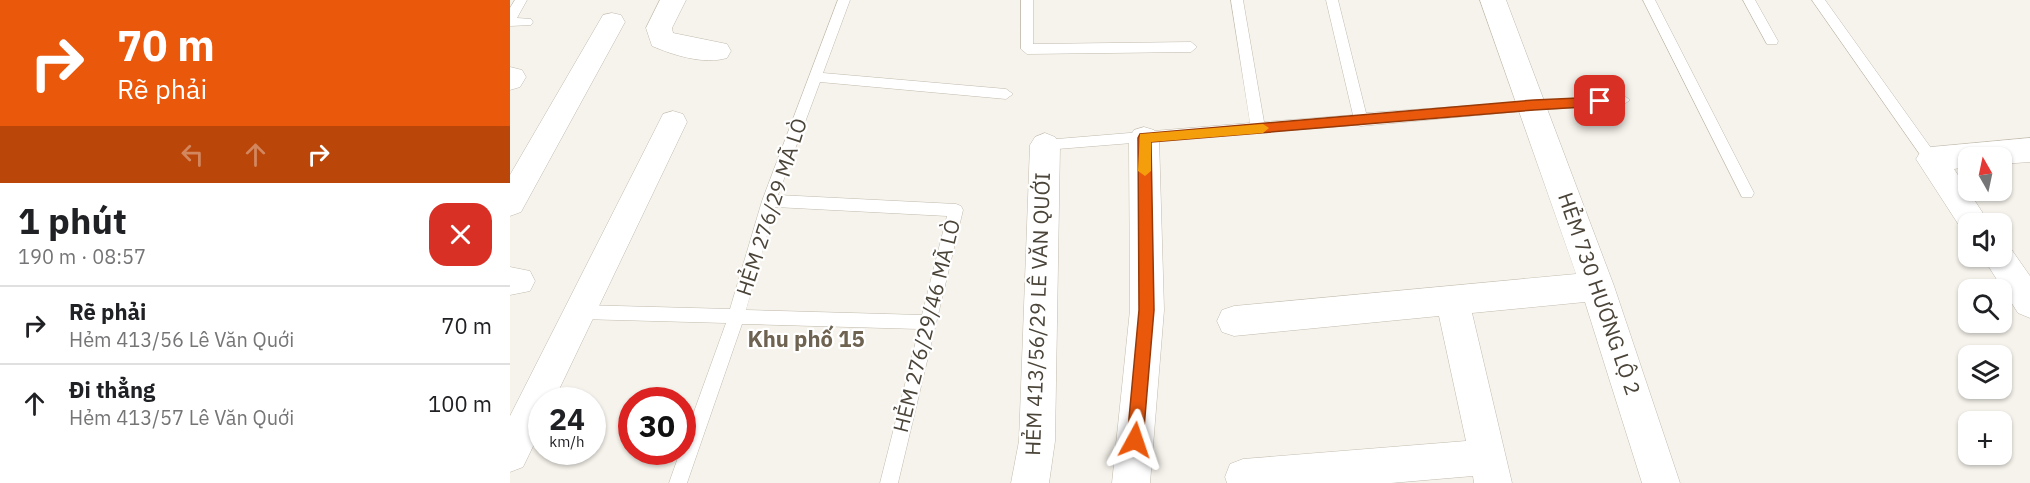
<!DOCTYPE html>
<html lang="vi">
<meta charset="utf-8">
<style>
:root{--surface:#fff;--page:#f6f6f6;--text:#202124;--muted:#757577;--line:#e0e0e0}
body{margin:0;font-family:"IBM Plex Sans",sans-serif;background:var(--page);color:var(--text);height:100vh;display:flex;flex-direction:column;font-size:22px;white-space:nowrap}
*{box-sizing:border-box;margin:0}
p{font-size:20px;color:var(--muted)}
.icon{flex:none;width:33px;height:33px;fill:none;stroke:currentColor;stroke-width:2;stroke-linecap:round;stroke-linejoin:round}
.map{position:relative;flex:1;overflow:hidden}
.drawer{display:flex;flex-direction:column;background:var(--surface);width:510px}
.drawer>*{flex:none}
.guide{background:#ea580c;color:#fff;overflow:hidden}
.needle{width:39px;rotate:351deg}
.tools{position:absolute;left:1448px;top:147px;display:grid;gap:12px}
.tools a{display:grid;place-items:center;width:54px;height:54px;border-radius:12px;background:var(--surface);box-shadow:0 2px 4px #0004;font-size:30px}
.speed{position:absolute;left:18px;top:387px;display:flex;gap:12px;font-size:30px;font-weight:700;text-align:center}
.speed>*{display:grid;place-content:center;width:78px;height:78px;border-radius:50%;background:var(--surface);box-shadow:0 2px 4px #0004;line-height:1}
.speed small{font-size:15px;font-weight:400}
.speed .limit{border:9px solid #d22;background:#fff;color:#111}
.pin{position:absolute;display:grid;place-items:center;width:51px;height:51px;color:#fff;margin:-26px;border-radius:12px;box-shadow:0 3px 9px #0006}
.me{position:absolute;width:66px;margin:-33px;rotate:5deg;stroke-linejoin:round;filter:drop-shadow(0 0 4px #0008)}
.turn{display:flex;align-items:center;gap:21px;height:126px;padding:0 18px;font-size:27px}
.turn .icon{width:78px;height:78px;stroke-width:2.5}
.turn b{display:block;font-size:42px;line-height:51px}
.lanes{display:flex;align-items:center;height:57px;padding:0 18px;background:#0003;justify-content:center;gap:30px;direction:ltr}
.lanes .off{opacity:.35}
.round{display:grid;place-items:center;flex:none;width:63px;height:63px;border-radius:18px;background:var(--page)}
.summary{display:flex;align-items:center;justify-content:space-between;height:102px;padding:0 18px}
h1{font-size:36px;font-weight:700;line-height:45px}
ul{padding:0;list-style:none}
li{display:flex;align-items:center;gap:18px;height:78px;padding:0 18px;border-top:2px solid var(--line)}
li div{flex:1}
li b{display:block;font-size:22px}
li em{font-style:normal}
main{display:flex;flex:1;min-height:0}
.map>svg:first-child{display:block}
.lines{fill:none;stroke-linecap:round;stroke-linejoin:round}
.service-casing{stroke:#c2bbae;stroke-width:1}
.minor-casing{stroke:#c2bbae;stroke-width:1}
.service{fill:#fff;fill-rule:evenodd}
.minor{fill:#fff;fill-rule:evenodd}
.route{fill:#ea580c;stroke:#983908;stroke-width:1.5}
.slow{fill:#f59e0b}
.labels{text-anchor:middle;stroke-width:4.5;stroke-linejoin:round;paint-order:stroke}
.street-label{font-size:21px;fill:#4b4439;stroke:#fff}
.neighbourhood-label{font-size:22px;font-weight:bold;fill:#6e6250;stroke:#fff}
</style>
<main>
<section class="drawer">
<div class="guide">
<div class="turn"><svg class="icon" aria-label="right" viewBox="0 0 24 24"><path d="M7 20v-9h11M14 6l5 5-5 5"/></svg><div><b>70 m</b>Rẽ phải</div></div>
<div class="lanes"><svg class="icon off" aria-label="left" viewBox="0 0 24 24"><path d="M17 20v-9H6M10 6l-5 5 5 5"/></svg><svg class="icon off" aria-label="ahead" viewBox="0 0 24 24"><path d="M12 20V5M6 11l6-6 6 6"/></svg><svg class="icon" aria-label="right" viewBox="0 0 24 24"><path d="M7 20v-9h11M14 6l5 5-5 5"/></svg></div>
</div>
<div class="summary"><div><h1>1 phút</h1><p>190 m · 08:57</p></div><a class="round" style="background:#d93025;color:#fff"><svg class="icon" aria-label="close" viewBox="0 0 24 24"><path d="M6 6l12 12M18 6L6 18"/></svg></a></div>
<ul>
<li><svg class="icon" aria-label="right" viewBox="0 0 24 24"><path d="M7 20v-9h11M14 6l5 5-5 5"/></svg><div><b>Rẽ phải</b><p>Hẻm 413/56 Lê Văn Quới</p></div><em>70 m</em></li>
<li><svg class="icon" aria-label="ahead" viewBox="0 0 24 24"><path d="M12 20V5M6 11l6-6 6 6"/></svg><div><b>Đi thẳng</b><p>Hẻm 413/57 Lê Văn Quới</p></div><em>100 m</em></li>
</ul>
</section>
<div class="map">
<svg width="1520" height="483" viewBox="0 0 1520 483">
<rect width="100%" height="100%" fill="#f6f3ec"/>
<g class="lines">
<defs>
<path id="service" d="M 5,0 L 17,0 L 7,18 L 21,19 L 23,22 L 21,25 L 0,26 L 0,8 Z
M 328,0 L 340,0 L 313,73 L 496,89 L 503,94 L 496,99 L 310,82 L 268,195 L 446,204 L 451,206 L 453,210 L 388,483 L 370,483 L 409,329 L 232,324 L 177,483 L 159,483 L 170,452 L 172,452 L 172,445 L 216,323 L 70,319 L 64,317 L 62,312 L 64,307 L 70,305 L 220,309 L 252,201 ZM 265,207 L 437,216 L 412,315 L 236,310 Z
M 511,0 L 523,0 L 523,44 L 681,42 L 687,47 L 681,52 L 517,54 L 511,49 Z
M 721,0 L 733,0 L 754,122 L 843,115 L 816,0 L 828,0 L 856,113 L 1113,95 L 1120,100 L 1113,105 L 1024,110 L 851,126 L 846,125 L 535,150 L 530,149 L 528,145 L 535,140 L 740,123 Z
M 1133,0 L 1145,0 L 1244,193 L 1242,197 L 1232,197 Z
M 1233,0 L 1245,0 L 1268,41 L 1267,44 L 1257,44 Z
M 1302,0 L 1315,0 L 1426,155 L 1428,159 L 1426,163 L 1416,163 Z"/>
<path id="minor" d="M 150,0 L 176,0 L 162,28 L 163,33 L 217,44 L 221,51 L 217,58 C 194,65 163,55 142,46 L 136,28 Z
M 970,0 L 996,0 L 1104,286 L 1170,483 L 1132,483 L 1075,302 L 962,313 L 1002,483 L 964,483 L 963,476 L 881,483 L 717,483 L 715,477 L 720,464 L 733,459 L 956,441 L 929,316 L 724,336 L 712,332 L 707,321 L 712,310 L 724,306 L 1066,274 Z
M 102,13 L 111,15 L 115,22 L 11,212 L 0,216 L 0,175 L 93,15 Z
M 0,67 L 12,70 L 16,77 L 10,87 L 0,90 Z
M 163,111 L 173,114 L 177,122 L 44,400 L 32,400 L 32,428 L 13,467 L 0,472 L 0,416 L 149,122 L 153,114 Z
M 634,127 L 644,130 L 649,138 L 654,310 L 640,483 L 602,483 L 620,310 L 619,138 L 624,130 Z
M 535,133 L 545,137 L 550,145 L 545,441 L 539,483 L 501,483 L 509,441 L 520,145 L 525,137 Z
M 1520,138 L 1520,162 L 1491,164 L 1491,158 L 1458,158 L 1458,167 L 1444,169 L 1480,224 L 1458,224 L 1458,235 L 1454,233 L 1406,159 L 1411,151 L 1421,147 Z
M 1491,243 L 1499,246 L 1520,276 L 1520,318 L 1508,313 L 1472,256 L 1491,256 Z
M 0,267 L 20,271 L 25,281 L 20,291 L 0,295 Z"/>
</defs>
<!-- service casing -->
<use href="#service" class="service-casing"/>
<!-- minor casing -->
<use href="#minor" class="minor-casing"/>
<!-- service -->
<use href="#service" class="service"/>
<!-- minor -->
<use href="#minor" class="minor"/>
</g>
<!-- route -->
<path class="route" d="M 1090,97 L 1097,101 L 1090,106 L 1024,110 L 641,142 L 644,310 L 633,440 L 631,445 L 625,447 L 620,445 L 617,440 L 629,310 L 628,138 L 630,134 L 1024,100 Z"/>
<!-- slow -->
<path class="slow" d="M 753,124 L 759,128 L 753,133 L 641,142 L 641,171 L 635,176 L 628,171 L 630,134 Z"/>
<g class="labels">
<!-- street labels -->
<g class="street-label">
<text transform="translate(262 207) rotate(-72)" y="7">HẺM 276/29 MÃ LÒ</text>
<text transform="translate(1089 294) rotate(71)" y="7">HẺM 730 HƯƠNG LỘ 2</text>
<text transform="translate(528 314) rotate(-88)" y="7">HẺM 413/56/29 LÊ VĂN QUỚI</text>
<text transform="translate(417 326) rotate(-76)" y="7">HẺM 276/29/46 MÃ LÒ</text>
</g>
<!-- neighbourhood labels -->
<g class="neighbourhood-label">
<text x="296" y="347">Khu phố 15</text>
</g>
</g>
</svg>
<div class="tools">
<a><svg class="needle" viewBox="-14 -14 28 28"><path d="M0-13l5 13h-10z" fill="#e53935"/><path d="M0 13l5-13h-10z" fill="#757577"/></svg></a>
<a><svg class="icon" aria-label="sound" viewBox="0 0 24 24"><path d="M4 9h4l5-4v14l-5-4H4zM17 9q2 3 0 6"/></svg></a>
<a><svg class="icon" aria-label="search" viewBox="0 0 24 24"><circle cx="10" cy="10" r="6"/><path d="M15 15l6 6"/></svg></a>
<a><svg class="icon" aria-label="layers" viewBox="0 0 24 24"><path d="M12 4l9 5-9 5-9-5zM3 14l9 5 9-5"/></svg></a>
<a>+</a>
</div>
<div class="speed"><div>24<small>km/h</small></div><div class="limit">30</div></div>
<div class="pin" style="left:1090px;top:101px;background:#d93025"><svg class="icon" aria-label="arrive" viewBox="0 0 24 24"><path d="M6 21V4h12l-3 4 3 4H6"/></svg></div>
<svg class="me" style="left:625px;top:440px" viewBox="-20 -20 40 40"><path d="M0-17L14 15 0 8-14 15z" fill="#ea580c" stroke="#fff" stroke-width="4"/></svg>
</div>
</main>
